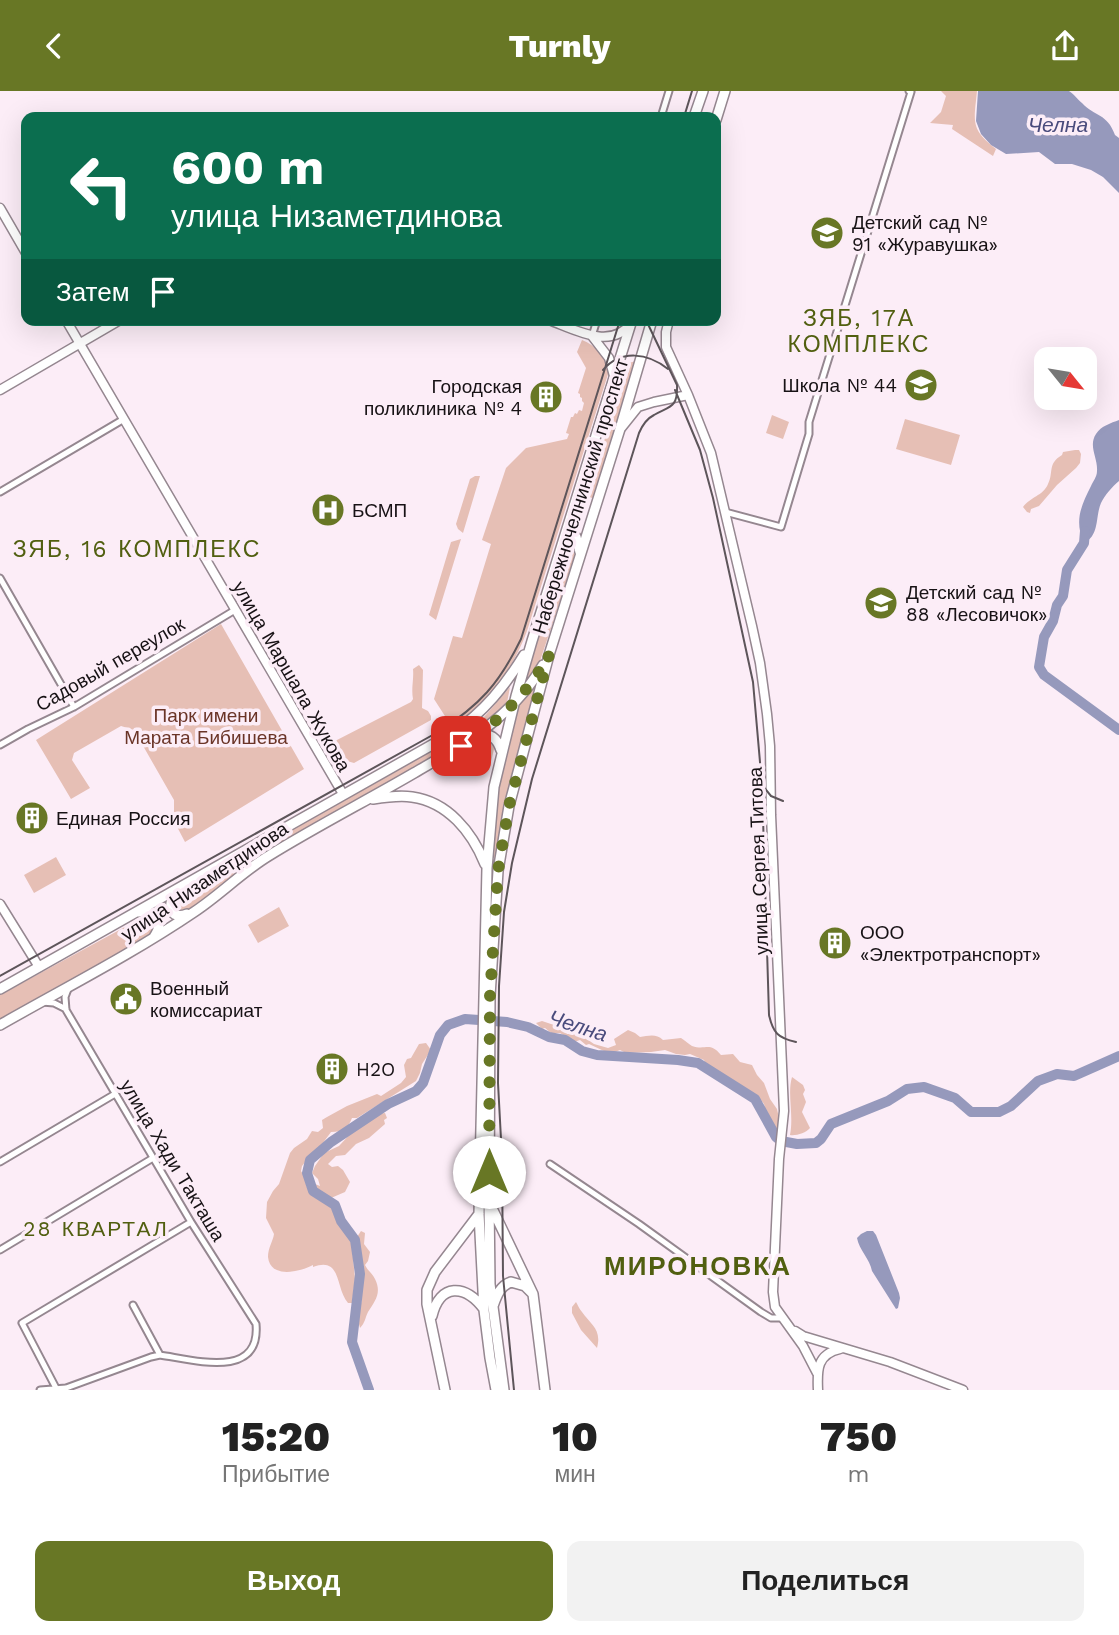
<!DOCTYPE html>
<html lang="ru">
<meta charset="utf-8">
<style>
:root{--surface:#fff;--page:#f2f2f2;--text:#222;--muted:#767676;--accent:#687725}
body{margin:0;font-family:"Work Sans",sans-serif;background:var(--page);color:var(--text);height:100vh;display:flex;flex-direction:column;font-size:26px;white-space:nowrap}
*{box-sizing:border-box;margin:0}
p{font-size:23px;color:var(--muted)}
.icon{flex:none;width:38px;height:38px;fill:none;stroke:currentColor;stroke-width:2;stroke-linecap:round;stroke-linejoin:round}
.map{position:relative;height:1299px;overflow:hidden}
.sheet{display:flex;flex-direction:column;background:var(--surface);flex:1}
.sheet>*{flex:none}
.banner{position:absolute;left:21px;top:21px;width:700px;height:214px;border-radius:14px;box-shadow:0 7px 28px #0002;background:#0b6e4f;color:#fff;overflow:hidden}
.needle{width:46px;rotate:120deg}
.fabs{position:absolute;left:1034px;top:256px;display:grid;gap:14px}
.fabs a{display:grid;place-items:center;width:63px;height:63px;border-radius:14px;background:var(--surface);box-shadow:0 7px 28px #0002;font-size:35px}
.pin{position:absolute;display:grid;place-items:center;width:60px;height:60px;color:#fff;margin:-30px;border-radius:14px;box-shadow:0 4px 10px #0006}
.me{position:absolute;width:77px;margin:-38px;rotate:0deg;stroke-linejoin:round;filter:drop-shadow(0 0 5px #0008)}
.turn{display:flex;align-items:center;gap:24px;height:147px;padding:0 35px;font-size:32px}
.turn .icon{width:91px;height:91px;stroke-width:2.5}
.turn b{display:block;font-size:49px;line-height:60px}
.then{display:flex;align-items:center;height:66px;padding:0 35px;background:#0003;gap:14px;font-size:26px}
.eta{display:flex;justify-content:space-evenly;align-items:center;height:119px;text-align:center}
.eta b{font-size:42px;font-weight:800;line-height:49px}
.cta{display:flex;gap:14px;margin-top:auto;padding:14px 35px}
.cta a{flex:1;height:80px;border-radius:14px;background:var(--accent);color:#fff;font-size:28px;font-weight:800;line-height:80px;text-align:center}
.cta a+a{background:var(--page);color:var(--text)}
header{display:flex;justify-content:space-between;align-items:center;height:91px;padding:0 35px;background:var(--accent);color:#fff;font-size:32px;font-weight:800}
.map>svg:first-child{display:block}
.green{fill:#e6bfb5}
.water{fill:#9699bc}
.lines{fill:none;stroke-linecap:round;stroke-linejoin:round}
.river{stroke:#9699bc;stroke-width:10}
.street-casing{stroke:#958790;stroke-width:9}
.secondary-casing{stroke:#958790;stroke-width:11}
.primary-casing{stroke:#958790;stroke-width:12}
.street{stroke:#fff;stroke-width:5}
.secondary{stroke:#fff;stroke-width:8}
.primary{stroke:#fff;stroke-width:9}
.tram{stroke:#5d555a;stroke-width:2}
.route{stroke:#687725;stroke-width:12;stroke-dasharray:0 21.6}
.labels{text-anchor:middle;stroke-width:7;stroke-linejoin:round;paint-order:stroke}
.poi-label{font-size:19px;fill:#171215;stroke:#fcedf7;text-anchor:start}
.street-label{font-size:19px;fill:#171215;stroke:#fcedf7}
.park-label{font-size:19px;fill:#6a3427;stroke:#fcedf7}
.water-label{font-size:21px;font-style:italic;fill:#494b7c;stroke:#fcedf7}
.neighbourhood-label{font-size:21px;letter-spacing:2px;fill:#515f10;stroke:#fcedf7}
.quarter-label{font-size:23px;letter-spacing:2px;fill:#515f10;stroke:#fcedf7}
.district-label{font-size:26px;font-weight:bold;letter-spacing:2px;fill:#515f10;stroke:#fcedf7}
</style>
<header><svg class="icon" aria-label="back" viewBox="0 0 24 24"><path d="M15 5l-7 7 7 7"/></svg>Turnly<svg class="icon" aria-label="share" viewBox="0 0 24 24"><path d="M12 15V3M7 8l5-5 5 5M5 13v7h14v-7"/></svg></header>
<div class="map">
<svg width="1119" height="1299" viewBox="0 0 1119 1299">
<rect width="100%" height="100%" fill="#fcedf7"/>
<!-- green -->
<path class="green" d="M 941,0 L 977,0 C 974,31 970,38 996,58 L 993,65 L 952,38 L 953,34 L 930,32 L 941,21 L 946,5 Z
M 582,249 C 596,254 604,266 609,280 L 527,540 C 512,581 487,611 452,636 L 434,608 L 453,545 L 462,547 L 491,453 L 482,449 L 506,377 L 526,357 L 567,348 L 569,343 L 566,342 L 571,326 L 573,326 L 575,322 L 577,323 L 579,319 L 582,320 L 584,312 L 582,310 L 582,307 L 580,306 L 580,303 L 578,302 L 586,277 L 577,261 Z
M 636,270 L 594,406 L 591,407 L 587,403 L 616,313 L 621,284 L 625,273 Z
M 772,324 L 789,331 L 783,348 L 766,342 Z
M 905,328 L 960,344 L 951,374 L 896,358 Z
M 1075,359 L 1079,359 L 1081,363 L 1080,372 L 1076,377 L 1057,394 L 1039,415 L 1031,418 L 1030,422 L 1027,421 L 1023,416 C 1030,406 1043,405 1048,393 C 1054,381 1047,373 1062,364 L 1063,361 Z
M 475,385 L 480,385 L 463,442 L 458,438 L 456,433 L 470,388 Z
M 461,448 L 436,529 L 429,524 L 451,451 Z
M 570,450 L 573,450 L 578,456 L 540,570 L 521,601 L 568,451 Z
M 221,533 L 304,678 L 185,751 L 174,730 L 174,709 L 134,639 L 121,635 L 74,662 L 72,669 L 90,697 L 71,708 L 36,649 Z
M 419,574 L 423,579 L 422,617 L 428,620 L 431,625 L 431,629 L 354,672 L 347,670 L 341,658 L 335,652 L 335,650 L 411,611 L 413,608 C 411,597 414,589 413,578 Z
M 539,587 L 512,684 L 495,767 L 492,766 L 499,686 L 515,619 Z
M 510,596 L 506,617 L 473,644 L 271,759 L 189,821 L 179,822 C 174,817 174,813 177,807 L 228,774 L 459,644 L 484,626 Z
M 481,647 L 488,647 L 495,654 L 489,679 L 469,673 L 465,658 Z
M 56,766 L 66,784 L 34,802 L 24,784 Z
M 279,816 L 289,835 L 258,852 L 248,834 Z
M 145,825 L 153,828 L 156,833 L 152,845 L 0,929 L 0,904 Z
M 542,930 L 563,937 L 567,943 L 578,942 L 594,953 L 608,957 L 616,954 L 614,948 L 628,939 L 635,942 L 640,946 C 648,945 656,942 663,949 L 681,947 C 684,949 689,953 692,955 C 706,960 709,950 721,964 L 733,963 L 740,971 L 752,974 L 757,984 L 764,992 L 770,1008 L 777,1018 L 781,1036 L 777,1039 C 773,1033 767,1026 765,1019 C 764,1017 765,1015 764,1013 C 759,1003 718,980 706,974 L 704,969 L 690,963 L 685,964 L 676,963 L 665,959 L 651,961 L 626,962 L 620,959 L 612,962 L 604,960 L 589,953 L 586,954 L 580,949 L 574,951 L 560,942 L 551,942 L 545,937 L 542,938 L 536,932 Z
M 426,952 L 431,959 L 422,973 L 420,982 L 416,990 L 357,1027 L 352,1027 C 348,1037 343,1041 331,1041 L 320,1056 L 314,1060 L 302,1075 L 301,1080 C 306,1087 305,1095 310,1102 C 313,1107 334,1117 340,1118 L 353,1142 L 352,1156 L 355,1188 L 352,1212 L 348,1212 C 335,1197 342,1165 313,1176 L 313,1174 C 300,1181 270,1188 268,1166 C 268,1157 273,1150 274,1143 L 266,1127 L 267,1111 L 273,1100 L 279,1093 L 290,1062 L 294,1057 L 307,1048 L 312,1040 L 318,1041 L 323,1037 L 322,1029 L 327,1026 L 347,1015 L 377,1003 L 381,1005 L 401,992 L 406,986 L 404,974 L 407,968 L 411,967 L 419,953 Z
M 792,986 L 803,994 L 805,999 L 803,1003 L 806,1011 L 802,1021 L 810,1037 C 806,1042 796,1045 790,1044 C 794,1024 787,1003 792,986 Z
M 385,1022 L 387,1027 L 384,1029 L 385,1033 L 369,1047 L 356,1053 L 345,1064 L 336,1065 L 328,1073 L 332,1076 L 338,1075 L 343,1079 L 350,1091 L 345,1101 L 331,1107 L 327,1104 L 321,1104 L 314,1098 L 315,1093 L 320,1095 L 318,1088 L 312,1082 L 315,1075 L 324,1062 L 339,1055 L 352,1041 L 377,1023 Z
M 361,1140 L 365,1142 L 364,1153 L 370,1161 L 368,1170 L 365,1174 C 368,1180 372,1182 375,1188 C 382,1202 375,1210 368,1221 C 365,1227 365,1232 360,1237 L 358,1229 L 362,1207 L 361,1175 L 356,1171 L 355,1165 L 360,1162 L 357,1146 Z
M 576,1211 C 578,1214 579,1218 582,1221 C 591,1234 602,1238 597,1257 L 581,1239 L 572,1222 L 572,1216 Z"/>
<!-- water -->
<path class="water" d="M 978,0 L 1069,0 C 1075,4 1077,8 1082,12 C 1095,26 1107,22 1115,44 L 1119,47 L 1119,102 L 1103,86 L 1091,79 L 1072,73 L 1055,73 L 1039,61 L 1006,63 L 991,54 L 981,43 L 976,30 Z
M 1119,329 L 1119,390 C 1112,396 1105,404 1101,412 C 1095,426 1100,444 1084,452 C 1074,430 1081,415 1091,395 C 1093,390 1097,386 1097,380 C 1098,367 1088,355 1096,343 C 1101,335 1111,332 1119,329 Z
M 867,1140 L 873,1140 L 876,1144 L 899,1202 L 900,1207 L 898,1217 L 896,1218 L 872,1180 C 870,1168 859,1159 857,1147 L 861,1143 Z"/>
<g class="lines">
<!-- river -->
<path class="river" d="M 1085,440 L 1084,452 L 1067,479 L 1063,505 L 1057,514 L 1053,530 L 1044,546 L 1039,576 L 1044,584 L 1119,639
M 369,1299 L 352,1251 L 360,1183 L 355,1149 L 341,1130 L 335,1114 L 313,1100 L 307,1082 L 310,1069 L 331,1051 L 388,1013 L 416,1000 L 423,992 L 440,944 L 448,934 L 465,928 L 507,931 L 528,936 L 549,946 L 565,949 L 582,960 L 597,964 L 678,969 L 698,972 L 755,1008 L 776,1046 L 781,1050 L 797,1053 L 816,1052 L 821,1048 L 831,1033 L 888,1010 L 907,998 L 924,996 L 955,1007 L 971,1021 L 999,1021 L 1011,1015 L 1038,990 L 1057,983 L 1074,985 L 1119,965"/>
<defs>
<path id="street" d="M 661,26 L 669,0
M 592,245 L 597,229
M 0,401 L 124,328
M 725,421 L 781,436 L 809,343 L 809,331 L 911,1 L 909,0
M 0,487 L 74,616
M 0,654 L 28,638 L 74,616 L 235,519
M 42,911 L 54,912 L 66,918
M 0,1071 L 115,1003
M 550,1073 L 639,1133 L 761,1221 L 771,1227 L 783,1227
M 0,1159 L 153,1067
M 133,1214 L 160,1264
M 56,1297 L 22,1232 L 191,1131
M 40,1299 L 66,1297 L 151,1266 L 160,1264 C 194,1269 261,1289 256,1233 L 191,1131 L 66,919 L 65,906 L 68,898"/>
<path id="secondary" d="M 0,117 L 26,162
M 66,229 L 343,703
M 549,229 C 574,238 611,260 631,232
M 669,229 L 666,241 L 666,256 L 688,304 L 711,362 L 752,535 L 760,572 L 767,623 L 770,655 L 771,724 L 784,1020 L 779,1068 L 773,1201 L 775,1216 L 803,1255 L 817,1282
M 592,245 L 609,267 L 614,285
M 0,299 L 120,229
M 622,336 L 638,316 L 654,311 L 688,304
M 0,813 L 39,876
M 795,1240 L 803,1245 L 890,1271 L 963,1299
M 818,1299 C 817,1279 817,1263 840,1258"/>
<path id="primary" d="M 694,26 L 703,0
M 716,29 L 725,0
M 564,451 C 567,446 570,444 576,446 L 580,461
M 478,645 C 490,641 497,647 501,659
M 373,708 C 386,706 399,704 412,706 C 448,711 472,741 485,773
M 176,801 C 167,812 169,830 187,823
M 138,821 C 156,819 165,830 154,846
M 0,898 L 453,642 C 484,621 505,595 524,564
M 0,934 C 65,897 132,863 194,821 C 220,804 243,780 270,764 C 317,735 366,710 414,682 C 464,653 513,626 543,574
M 491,1115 L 533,1203 L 545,1299
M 493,1215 C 497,1204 500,1195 511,1191 L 525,1195 L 532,1202
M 432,1225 C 440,1192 465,1193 484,1218
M 445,1299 L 427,1213 L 427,1199 L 435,1181 L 479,1123
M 496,1299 L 490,1267 L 484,1219 L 479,1123 L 487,777 L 494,696 L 516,605 L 532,550 L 632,229
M 504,1299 L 490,1193 L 489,1109 L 490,905 L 498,780 L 509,715 L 549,564 L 620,338 L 652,229"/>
</defs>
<!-- street casing -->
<use href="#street" class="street-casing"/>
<!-- secondary casing -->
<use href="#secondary" class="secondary-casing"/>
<!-- primary casing -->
<use href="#primary" class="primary-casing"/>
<!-- street -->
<use href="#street" class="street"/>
<!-- secondary -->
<use href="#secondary" class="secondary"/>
<!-- primary -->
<use href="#primary" class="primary"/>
<!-- tram -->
<path class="tram" d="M 684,26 L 692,0
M 603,279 C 621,258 648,262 668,278
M 675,299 L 700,359 L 713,407 L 753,591 L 762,694 L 769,924 C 773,942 778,947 796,951
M 762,694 L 771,705 L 783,710
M 0,885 L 438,641 C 480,614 499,593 521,548 L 620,229
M 514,1299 L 503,1185 L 502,1067 L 498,992 L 499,895 L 504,821 L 512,772 L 532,688 L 639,342 C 642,335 646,328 654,324 C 670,315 678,317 677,294 L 646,229"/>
</g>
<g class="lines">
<!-- route -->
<path class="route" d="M 461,655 C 498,632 528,602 549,564 L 509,715 L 498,780 L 490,905 L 489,1081"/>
</g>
<!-- icons -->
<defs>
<symbol id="school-disc" viewBox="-11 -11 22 22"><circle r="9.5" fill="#687725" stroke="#fcedf7"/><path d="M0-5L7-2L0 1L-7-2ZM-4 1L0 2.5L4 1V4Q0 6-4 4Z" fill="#fff"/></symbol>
<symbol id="building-disc" viewBox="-11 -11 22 22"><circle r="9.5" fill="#687725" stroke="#fcedf7"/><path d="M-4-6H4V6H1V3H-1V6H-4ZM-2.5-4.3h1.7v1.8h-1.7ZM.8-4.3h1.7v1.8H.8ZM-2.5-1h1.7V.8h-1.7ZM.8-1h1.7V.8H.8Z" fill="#fff"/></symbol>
<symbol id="hospital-disc" viewBox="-11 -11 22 22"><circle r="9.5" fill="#687725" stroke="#fcedf7"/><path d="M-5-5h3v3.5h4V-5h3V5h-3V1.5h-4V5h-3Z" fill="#fff"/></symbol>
<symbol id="civic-disc" viewBox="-11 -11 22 22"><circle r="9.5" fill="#687725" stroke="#fcedf7"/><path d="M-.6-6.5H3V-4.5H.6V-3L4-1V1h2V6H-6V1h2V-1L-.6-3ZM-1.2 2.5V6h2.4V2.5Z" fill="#fff"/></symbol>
</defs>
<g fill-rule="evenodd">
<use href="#school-disc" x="808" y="123" width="38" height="38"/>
<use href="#school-disc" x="902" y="275" width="38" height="38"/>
<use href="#building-disc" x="527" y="287" width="38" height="38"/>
<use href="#hospital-disc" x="309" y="400" width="38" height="38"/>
<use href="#school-disc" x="862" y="493" width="38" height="38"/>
<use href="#building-disc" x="13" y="708" width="38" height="38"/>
<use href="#building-disc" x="816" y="833" width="38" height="38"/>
<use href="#civic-disc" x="107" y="889" width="38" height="38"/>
<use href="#building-disc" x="313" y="959" width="38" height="38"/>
</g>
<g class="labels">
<!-- poi labels -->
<g class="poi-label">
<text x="852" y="138">Детский сад №<tspan x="852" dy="22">91 «Журавушка»</tspan></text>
<text x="897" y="301" text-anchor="end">Школа № 44</text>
<text x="522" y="302" text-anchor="end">Городская<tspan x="522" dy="22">поликлиника № 4</tspan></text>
<text x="352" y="426">БСМП</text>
<text x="906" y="508">Детский сад №<tspan x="906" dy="22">88 «Лесовичок»</tspan></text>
<text x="56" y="734">Единая Россия</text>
<text x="860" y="848">ООО<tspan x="860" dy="22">«Электротранспорт»</tspan></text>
<text x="150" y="904">Военный<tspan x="150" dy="22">комиссариат</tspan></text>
<text x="356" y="985">H2O</text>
</g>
<!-- street labels -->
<g class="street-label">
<text transform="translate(580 405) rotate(-73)" y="7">Набережночелнинский проспект</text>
<text transform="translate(110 573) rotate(-30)" y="7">Садовый переулок</text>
<text transform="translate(292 585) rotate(60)" y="7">улица Маршала Жукова</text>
<text transform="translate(758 770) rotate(-92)" y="7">улица Сергея Титова</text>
<text transform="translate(204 790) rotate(-34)" y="7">улица Низаметдинова</text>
<text transform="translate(173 1069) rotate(59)" y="7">улица Хади Такташа</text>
</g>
<!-- park labels -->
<g class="park-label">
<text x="206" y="631">Парк имени<tspan x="206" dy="22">Марата Бибишева</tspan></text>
</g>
<!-- water labels -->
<g class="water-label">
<text x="1058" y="41">Челна</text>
<text transform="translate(578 935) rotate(18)" y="7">Челна</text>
</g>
<!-- neighbourhood labels -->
<g class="neighbourhood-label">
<text x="96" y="1145">28 КВАРТАЛ</text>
</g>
<!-- quarter labels -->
<g class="quarter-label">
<text x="859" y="235">ЗЯБ, 17А<tspan x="859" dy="26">КОМПЛЕКС</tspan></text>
<text x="137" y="466">ЗЯБ, 16 КОМПЛЕКС</text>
</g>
<!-- district labels -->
<g class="district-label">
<text x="698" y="1184">МИРОНОВКА</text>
</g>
</g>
</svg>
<div class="fabs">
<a><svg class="needle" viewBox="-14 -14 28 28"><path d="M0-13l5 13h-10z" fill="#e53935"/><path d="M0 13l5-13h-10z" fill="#767676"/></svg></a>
</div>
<div class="pin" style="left:461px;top:655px;background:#d93025"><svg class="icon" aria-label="arrive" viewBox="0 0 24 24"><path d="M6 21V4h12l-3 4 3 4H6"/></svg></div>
<svg class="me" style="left:489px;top:1081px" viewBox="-20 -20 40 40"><circle r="19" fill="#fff"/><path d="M0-13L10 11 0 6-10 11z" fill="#687725"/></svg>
<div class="banner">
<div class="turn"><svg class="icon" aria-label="left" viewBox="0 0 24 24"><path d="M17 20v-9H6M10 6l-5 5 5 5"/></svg><div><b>600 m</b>улица Низаметдинова</div></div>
<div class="then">Затем<svg class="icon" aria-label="arrive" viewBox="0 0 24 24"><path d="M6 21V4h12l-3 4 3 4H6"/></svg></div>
</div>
</div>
<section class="sheet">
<div class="eta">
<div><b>15:20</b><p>Прибытие</p></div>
<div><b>10</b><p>мин</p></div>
<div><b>750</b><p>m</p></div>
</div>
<div class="cta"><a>Выход</a><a>Поделиться</a></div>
</section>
